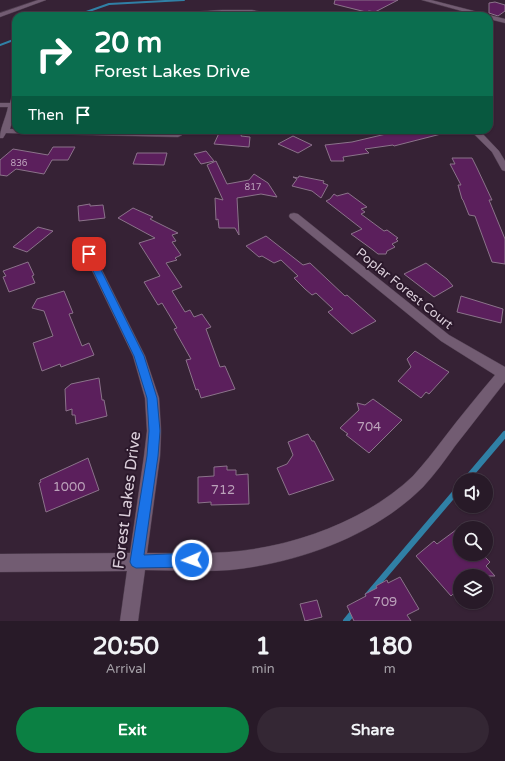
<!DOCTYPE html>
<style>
:root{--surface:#281a28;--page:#342734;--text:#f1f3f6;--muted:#a5a1a8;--line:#443845;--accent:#0b8043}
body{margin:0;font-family:"Varela Round",sans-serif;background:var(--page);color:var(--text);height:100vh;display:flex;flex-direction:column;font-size:15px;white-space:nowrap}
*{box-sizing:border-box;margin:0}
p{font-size:13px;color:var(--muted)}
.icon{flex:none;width:22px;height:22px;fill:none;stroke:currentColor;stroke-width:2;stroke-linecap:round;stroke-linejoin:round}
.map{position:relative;height:621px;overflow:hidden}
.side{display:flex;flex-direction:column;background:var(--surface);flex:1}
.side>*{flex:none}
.hud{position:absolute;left:12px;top:12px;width:481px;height:122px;border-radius:12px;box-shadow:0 1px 3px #0004,0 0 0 1px var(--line);background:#0b6e4f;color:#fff;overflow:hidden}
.fabs{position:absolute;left:453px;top:473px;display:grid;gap:8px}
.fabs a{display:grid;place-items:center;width:40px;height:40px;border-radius:50%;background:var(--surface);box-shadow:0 1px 3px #0004,0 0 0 1px var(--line);font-size:20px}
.pin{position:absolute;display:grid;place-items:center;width:34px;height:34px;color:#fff;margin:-17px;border-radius:8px;box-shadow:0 2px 6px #0006}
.me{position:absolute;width:44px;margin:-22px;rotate:268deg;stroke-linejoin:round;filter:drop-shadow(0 0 3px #0008)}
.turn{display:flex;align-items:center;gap:14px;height:84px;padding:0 16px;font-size:18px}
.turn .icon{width:52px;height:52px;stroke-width:2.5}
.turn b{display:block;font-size:28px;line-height:34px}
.then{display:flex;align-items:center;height:38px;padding:0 16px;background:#0003;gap:8px;font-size:15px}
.eta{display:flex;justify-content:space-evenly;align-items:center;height:68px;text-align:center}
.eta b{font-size:24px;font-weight:800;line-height:28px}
.button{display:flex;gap:8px;margin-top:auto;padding:8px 16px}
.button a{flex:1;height:46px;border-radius:24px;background:var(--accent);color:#fff;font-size:16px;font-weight:800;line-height:46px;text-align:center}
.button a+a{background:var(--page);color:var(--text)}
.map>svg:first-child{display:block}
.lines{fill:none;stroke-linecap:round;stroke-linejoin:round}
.stream-far1{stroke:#3080a6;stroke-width:2}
.stream{stroke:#3080a6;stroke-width:6}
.building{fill:#5b1f5c;stroke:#8b738a}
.street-casing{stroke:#4e3d4e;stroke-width:1}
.street{fill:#725c72;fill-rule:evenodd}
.route{fill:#1a73e8;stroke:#114b97}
.labels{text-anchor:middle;stroke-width:4;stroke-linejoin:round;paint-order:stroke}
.far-number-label{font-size:9px;fill:#bba2ba}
.street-label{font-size:13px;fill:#dbceda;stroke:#2b182b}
.near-number-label{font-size:13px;fill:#bba2ba}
.near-street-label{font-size:16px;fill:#dbceda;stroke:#2b182b}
</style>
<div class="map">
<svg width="505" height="621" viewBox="0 0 505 621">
<rect width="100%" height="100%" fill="#362235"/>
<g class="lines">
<!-- stream-far1 -->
<path class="stream-far1" d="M 75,16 L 109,4 L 184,0
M 0,45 L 16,39"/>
<!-- stream -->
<path class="stream" d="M 466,480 L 505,434
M 368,595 L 460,487
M 346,621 L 355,610"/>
</g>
<!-- building -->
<path class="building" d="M 335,0 L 398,0 L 375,12 L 369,11 L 366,12 L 334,4 Z
M 495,2 L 505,5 L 505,11 L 498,16 L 489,13 L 489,3 Z
M 403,130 L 440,130 L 441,134 L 394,146 L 393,145 L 365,149 L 369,153 L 343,157 L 344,161 L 331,161 L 325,145 L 352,142 Z
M 220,131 L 242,133 L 241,136 L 250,137 L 249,147 L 214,144 Z
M 293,136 L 312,145 L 298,153 L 278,144 Z
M 53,147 L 75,147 L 68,160 L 52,160 L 44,174 L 16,169 L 7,176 L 0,175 L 0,160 L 13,149 L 48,155 Z
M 206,151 L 214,161 L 201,164 L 194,154 Z
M 137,153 L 167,153 L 164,165 L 133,164 Z
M 452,158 L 472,158 L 477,168 L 492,200 L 489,200 L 505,239 L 505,264 L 492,262 L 475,216 L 469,215 L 463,200 L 462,199 L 458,185 L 461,185 L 450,164 L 455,164 Z
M 216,161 L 227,184 L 249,180 L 254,174 L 268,183 L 277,197 L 261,194 L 237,198 L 239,235 L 235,228 L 219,228 L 218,219 L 216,220 L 215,198 L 223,200 L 207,165 Z
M 299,176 L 324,181 L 323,183 L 328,185 L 321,198 L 312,191 L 292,186 L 297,179 L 293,177 L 298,178 Z
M 348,193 L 367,207 L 361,209 L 365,212 L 361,214 L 384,231 L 387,230 L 398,238 L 396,239 L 398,241 L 392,244 L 395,247 L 387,251 L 386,254 L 378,254 L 373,250 L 351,234 L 362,229 L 326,201 L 330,199 L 334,194 L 337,196 Z
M 90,204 L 90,206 L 103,205 L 105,218 L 79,221 L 78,206 Z
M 133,208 L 153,217 L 150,219 L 178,233 L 172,235 L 176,241 L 172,242 L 181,255 L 175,258 L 177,260 L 166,263 L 182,287 L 172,291 L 185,312 L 190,310 L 194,317 L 202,314 L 211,327 L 206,329 L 220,367 L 225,366 L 235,389 L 201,398 L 198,389 L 196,390 L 186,360 L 191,359 L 174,329 L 177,328 L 162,303 L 158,305 L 144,282 L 160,276 L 139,243 L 155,238 L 118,218 Z
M 38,227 L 53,231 L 27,252 L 13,247 Z
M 266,236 L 303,265 L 310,263 L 345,296 L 347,295 L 376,321 L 352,334 L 328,312 L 333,309 L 316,293 L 312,295 L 305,289 L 294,278 L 298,276 L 281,260 L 274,263 L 262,256 L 259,257 L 246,246 Z
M 28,262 L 34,275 L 32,276 L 35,283 L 9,292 L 3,277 L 6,276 L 3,271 Z
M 426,263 L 447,279 L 453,286 L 434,297 L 404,274 Z
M 64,291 L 73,313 L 69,314 L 82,346 L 89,343 L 94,355 L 61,367 L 60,364 L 42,371 L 33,343 L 53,336 L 44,311 L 32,308 L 37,299 Z
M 461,296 L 503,309 L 501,323 L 457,312 Z
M 415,351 L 449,372 L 429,394 L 426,392 L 421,398 L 398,381 L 411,367 L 407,359 Z
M 99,378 L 102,400 L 104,400 L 107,416 L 76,424 L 75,415 L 72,415 L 72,409 L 66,411 L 65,389 L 71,384 Z
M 373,399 L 402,420 L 369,453 L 346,435 L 348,434 L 340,428 L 359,410 L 357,403 L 365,405 Z
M 308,434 L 312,441 L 314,441 L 334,480 L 289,495 L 277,468 L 287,464 L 293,455 L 288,442 Z
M 88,458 L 99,490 L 46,512 L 39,483 L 41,482 L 40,480 Z
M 227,466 L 227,470 L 236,470 L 236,475 L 248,474 L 249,504 L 211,505 L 211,502 L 198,503 L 198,477 L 214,476 L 214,467 Z
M 460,527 L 460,554 L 482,554 L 490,562 L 486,566 L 495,576 L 460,576 L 460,587 L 451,596 L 416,556 L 434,541 L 437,544 Z
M 400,577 L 419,609 L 407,615 L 411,621 L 354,621 L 347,606 L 366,596 L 365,594 L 377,588 L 376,586 L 387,580 L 388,583 Z
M 317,600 L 322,617 L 305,621 L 300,604 Z"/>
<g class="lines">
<defs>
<path id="street" d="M 38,0 L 46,0 L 0,17 L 0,13 Z
M 422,0 L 431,0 L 505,19 L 505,23 L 489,19 L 489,16 L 480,16 Z
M 222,10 L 252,10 L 281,16 L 237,13 L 162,16 L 178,13 Z
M 13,91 L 16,91 L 16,107 L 10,129 L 178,133 L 182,135 L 178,137 L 6,133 L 3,138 L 0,138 C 0,128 6,118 8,107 L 0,107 L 0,103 L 10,103 Z
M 470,130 L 479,130 L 499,151 L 505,161 L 505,171 L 502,170 L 492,152 Z
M 294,213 L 298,214 L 449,335 L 505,367 L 505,382 C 488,403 472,425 455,446 C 445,460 435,474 423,487 C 374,536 298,563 230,570 C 202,572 173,570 145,570 L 138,621 L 120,621 L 127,571 L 0,572 L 0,554 L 130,553 L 144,456 L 147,431 L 145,398 L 133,356 L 84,254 L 85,252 L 93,252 L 145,356 L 159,398 L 161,431 L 160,456 L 147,553 C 174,553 202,554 229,552 C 293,547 366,521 413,476 C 424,464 434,451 444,438 C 460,417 478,395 495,375 L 441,341 L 290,218 L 289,216 L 290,214 Z"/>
</defs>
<!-- street casing -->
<use href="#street" class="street-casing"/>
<!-- street -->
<use href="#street" class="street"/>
</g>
<!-- route -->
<path class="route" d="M 89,251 L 93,254 L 144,356 L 157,398 L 160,431 L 158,456 L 144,555 L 192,553 L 196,555 L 198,560 L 196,565 L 192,567 L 136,568 L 132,566 L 130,562 L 147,456 L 149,431 L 147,398 L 134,356 L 85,254 Z"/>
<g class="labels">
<!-- far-number labels -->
<g class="far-number-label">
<text x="19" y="166">836</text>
<text x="253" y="190">817</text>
</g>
<!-- street labels -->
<g class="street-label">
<text transform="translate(405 288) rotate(39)" y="5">Poplar Forest Court</text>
</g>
<!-- near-number labels -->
<g class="near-number-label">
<text x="369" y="431">704</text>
<text x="69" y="491">1000</text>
<text x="223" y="494">712</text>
<text x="385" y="606">709</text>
</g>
<!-- near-street labels -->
<g class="near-street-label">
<text transform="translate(126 500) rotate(-83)" y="6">Forest Lakes Drive</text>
</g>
</g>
</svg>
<div class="fabs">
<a><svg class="icon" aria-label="sound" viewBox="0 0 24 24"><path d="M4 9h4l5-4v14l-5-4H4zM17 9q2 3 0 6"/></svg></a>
<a><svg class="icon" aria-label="search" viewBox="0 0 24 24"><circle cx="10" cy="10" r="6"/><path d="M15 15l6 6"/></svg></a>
<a><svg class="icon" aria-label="layers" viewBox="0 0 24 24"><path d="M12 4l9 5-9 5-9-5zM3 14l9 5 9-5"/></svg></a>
</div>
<div class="pin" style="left:89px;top:254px;background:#d93025"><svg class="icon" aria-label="arrive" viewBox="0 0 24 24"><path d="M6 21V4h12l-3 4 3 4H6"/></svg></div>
<svg class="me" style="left:192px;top:560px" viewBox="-20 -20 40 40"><circle r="17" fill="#1a73e8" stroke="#fff" stroke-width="3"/><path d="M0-11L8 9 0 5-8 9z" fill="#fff"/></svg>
<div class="hud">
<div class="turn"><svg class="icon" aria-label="right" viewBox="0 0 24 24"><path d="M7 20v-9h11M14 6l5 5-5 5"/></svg><div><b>20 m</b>Forest Lakes Drive</div></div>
<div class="then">Then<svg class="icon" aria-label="arrive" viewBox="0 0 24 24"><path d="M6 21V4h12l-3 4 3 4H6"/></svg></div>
</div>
</div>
<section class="side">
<div class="eta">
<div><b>20:50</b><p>Arrival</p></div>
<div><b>1</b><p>min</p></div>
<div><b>180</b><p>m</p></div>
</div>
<div class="button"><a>Exit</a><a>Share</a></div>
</section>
